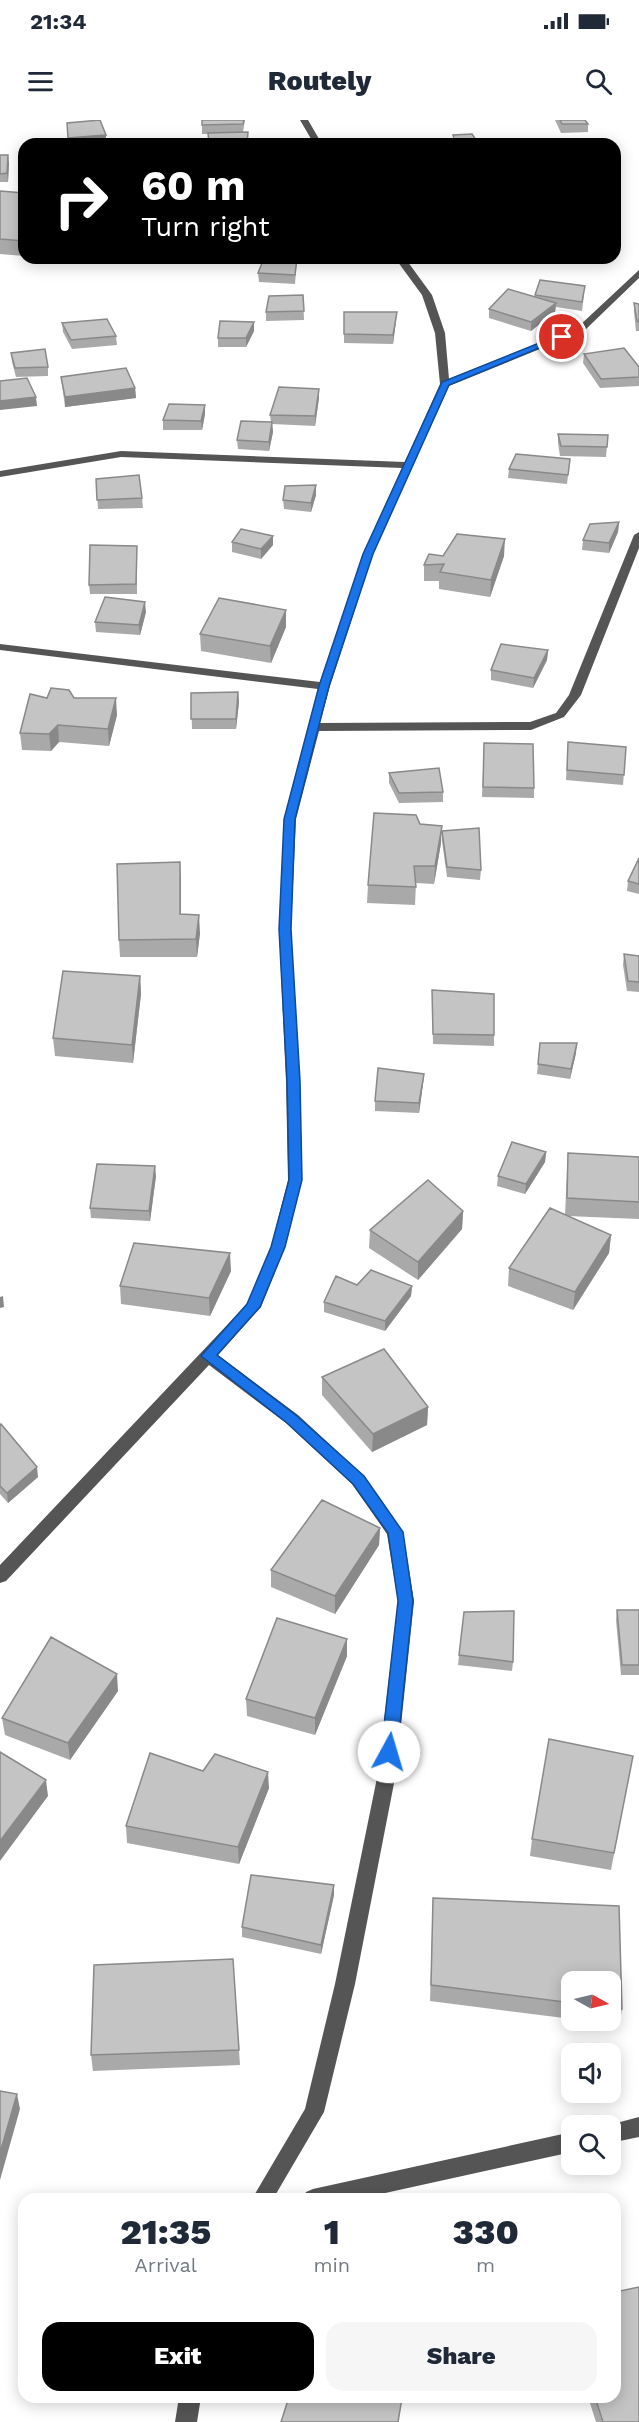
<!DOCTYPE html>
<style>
:root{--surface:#fff;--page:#f6f6f7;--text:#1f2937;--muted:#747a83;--accent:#000}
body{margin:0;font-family:"Work Sans",sans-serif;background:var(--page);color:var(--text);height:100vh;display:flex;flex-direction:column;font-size:22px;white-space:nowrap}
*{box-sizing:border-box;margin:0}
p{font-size:20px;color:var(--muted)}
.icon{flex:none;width:33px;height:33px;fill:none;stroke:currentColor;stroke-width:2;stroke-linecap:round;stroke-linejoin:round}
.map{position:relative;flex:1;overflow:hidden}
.sheet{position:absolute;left:18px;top:2073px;width:603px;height:210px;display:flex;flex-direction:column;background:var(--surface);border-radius:18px;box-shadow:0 3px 15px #0003}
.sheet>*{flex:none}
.guide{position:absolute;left:18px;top:18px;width:603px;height:126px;border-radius:18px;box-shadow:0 3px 15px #0003;background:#000;color:#fff;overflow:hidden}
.needle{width:39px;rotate:98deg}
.controls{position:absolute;left:561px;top:1851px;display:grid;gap:12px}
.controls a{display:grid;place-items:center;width:60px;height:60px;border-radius:12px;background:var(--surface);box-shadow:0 3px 15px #0003;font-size:30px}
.pin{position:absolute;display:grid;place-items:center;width:51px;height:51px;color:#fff;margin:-26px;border:3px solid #fff;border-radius:50%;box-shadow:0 2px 6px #0007}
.me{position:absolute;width:66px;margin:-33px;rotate:6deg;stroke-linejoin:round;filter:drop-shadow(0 0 4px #0008)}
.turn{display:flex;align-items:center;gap:21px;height:126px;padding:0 24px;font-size:27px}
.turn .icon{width:78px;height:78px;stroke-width:2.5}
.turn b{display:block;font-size:42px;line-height:51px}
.eta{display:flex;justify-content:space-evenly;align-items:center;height:102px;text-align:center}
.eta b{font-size:36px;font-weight:800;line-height:42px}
.primary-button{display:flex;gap:12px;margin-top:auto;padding:12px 24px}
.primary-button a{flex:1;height:69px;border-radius:18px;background:var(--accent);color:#fff;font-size:24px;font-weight:800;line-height:69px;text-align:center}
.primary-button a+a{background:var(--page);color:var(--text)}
.status{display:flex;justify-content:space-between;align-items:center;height:42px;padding:0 30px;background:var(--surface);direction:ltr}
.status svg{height:16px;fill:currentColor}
header{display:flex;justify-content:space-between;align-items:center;height:78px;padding:0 24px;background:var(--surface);font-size:27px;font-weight:800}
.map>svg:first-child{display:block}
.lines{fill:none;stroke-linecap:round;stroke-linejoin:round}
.minor{fill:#555;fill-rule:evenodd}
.wall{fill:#a9a9a9}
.shaded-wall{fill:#898989}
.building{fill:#c4c4c4;stroke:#898989;stroke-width:1.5}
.route{fill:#1a73e8;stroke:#114b97;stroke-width:1.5}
</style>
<div class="status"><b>21:34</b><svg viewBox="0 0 49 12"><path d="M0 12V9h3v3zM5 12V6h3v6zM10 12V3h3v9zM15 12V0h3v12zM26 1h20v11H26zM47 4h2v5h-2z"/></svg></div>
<header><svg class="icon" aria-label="menu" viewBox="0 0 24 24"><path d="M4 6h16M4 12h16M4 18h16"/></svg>Routely<svg class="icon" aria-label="search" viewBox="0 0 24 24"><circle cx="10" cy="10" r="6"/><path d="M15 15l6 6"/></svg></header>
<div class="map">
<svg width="639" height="2302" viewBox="0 0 639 2302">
<rect width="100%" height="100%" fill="#fff"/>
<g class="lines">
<!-- minor -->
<path class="minor" d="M 300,0 L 308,0 L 322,24 L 314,24 Z
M 395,138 L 405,138 L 432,175 L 445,213 L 449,259 L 578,207 L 639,150 L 639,158 L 584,211 L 449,266 L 373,434 L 330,566 L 320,603 L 530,602 L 556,593 L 569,575 L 634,415 L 639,412 L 639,428 L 581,575 L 564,597 L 531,610 L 319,611 L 296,699 L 291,809 L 300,961 L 302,1060 L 285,1127 L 261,1187 L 218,1235 L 298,1295 L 364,1356 L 403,1412 L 414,1481 L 396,1653 L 355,1864 L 324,1992 L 273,2079 L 252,2079 L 305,1989 L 335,1864 L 378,1653 L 398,1481 L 387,1414 L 352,1364 L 286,1303 L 209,1245 L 6,1461 L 0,1463 L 0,1445 L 247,1184 L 271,1127 L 288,1060 L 286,961 L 279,809 L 284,699 L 318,569 L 0,530 L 0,524 L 320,562 L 363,434 L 402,348 L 121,337 L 0,357 L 0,351 L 121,331 L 405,342 L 440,264 L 435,213 L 422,175 Z
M 639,1997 L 639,2017 L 610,2023 L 610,2006 L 605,2006 Z
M 572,2012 L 572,2032 L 358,2079 L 303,2079 L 306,2072 L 313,2069 Z
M 179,2277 L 201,2277 L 197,2302 L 175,2302 Z"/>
</g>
<!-- wall -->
<path class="wall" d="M 202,0 L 245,0 L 243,12 L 248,24 L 209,24 L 208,14 L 202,14 Z
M 555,0 L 585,0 L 588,4 L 588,12 L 561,13 Z
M 453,15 L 478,23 L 478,24 L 453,24 Z
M 0,35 L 9,43 L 8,62 L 0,62 Z
M 615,54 L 619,70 L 618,92 L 615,92 Z
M 0,71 L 24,73 L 24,136 L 0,134 Z
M 297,138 L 295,164 L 259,162 L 258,153 Z
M 303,175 L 304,200 L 266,201 L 266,192 Z
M 535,175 L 584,175 L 582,191 L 556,187 L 555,192 L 531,211 L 489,198 L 489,189 L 535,177 Z
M 634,183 L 639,184 L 639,211 L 636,211 L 634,192 Z
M 344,192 L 396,201 L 393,224 L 344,223 Z
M 62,203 L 116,216 L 117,225 L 72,229 L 63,212 Z
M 254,211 L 246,227 L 218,227 L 218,218 Z
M 11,233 L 48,247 L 48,256 L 16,257 L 12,242 Z
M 584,234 L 639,247 L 639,266 L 600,268 L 583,243 Z
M 61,257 L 135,268 L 136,278 L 65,287 Z
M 319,278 L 315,306 L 272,304 L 273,312 L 269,331 L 238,329 L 237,320 L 271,302 L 270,295 Z
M 205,285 L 205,294 L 202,310 L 163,310 L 163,300 Z
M 558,314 L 608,315 L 606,337 L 560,336 L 558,323 Z
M 570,339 L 567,364 L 508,358 L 509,349 Z
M 96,359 L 142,378 L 143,388 L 98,389 Z
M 316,365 L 316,375 L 311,392 L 284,389 L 283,380 Z
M 619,402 L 618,412 L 609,433 L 582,430 L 583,420 Z
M 232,422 L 273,425 L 261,439 L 232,432 Z
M 137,435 L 137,474 L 90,474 L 89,465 Z
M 443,436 L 504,436 L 490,477 L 439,469 L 439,461 L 424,461 L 424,445 Z
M 146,492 L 140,515 L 96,512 L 95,502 Z
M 286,507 L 271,543 L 201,531 L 200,514 Z
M 548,530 L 547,540 L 533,568 L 491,560 L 491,550 Z
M 238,572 L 239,582 L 236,609 L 192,609 L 191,573 Z
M 47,578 L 117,595 L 109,626 L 59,622 L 51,631 L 22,630 L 20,613 Z
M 568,622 L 626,627 L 623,665 L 566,660 Z
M 484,623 L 534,668 L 534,678 L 482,677 Z
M 389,653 L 443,672 L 443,682 L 399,683 L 389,663 Z
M 420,704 L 441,723 L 434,764 L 416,763 L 415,785 L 367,783 L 368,765 Z
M 442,711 L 481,750 L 480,760 L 447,757 L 442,721 Z
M 639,738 L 639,774 L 627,771 L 628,761 Z
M 180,742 L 181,794 L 200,813 L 197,837 L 120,837 L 119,820 Z
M 624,834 L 639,836 L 639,872 L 627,871 L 623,845 Z
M 140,856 L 141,874 L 133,943 L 55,936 L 53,918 Z
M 432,870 L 494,915 L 494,926 L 433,924 Z
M 540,923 L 576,933 L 570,959 L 537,954 Z
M 424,954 L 423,964 L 419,993 L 375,991 L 375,981 Z
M 546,1032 L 545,1042 L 525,1074 L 497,1066 L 498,1056 Z
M 568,1033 L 639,1037 L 639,1099 L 567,1096 L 611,1115 L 609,1133 L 573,1190 L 508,1166 L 509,1148 L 565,1095 L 567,1051 Z
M 156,1056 L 150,1101 L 91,1098 L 90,1088 Z
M 463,1091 L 462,1109 L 418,1160 L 369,1128 L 370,1110 Z
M 231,1151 L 210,1196 L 121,1184 L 120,1166 Z
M 357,1165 L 412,1166 L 411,1176 L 385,1211 L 324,1192 L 324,1182 Z
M 322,1257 L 428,1287 L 427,1305 L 372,1332 L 322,1275 Z
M 0,1306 L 38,1357 L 8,1383 L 0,1374 Z
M 380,1408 L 379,1425 L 335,1494 L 271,1467 L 271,1450 Z
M 617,1490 L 639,1490 L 639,1555 L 621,1555 L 616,1500 Z
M 459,1535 L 513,1542 L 512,1551 L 458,1545 Z
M 347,1536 L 315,1615 L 247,1596 L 246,1579 Z
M 118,1571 L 70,1640 L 5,1615 L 2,1598 Z
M 633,1636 L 611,1750 L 530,1736 L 532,1719 Z
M 203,1651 L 269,1668 L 239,1744 L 127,1723 L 126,1706 Z
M 334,1775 L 321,1834 L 242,1817 L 242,1807 Z
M 433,1778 L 619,1786 L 622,1889 L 619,1905 L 584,1900 L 610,1900 L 610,1862 L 572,1862 L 572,1899 L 430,1881 Z
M 233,1839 L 240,1945 L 93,1951 L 91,1935 Z
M 588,2277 L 615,2277 L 639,2302 L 596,2302 Z"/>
<!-- shaded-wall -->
<path class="shaded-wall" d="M 106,15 L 106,23 L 69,24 L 68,18 Z
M 8,35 L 9,43 L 8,62 L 7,53 Z
M 556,183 L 555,192 L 531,211 L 531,202 Z
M 397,192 L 396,201 L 393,224 L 393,215 Z
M 254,202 L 254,211 L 246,227 L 246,218 Z
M 135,268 L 136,278 L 65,287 L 65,277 Z
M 319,269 L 319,278 L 315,306 L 315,296 Z
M 36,277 L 37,286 L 0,290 L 0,281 Z
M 205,285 L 205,294 L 202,310 L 201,301 Z
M 272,302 L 273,312 L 269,331 L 269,322 Z
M 316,365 L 316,375 L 311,392 L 311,383 Z
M 619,402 L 618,412 L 609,433 L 609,423 Z
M 273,416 L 273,425 L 261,439 L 261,429 Z
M 505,419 L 504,436 L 490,477 L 491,460 Z
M 145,482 L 146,492 L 140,515 L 139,505 Z
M 286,490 L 286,507 L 271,543 L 270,526 Z
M 548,530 L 547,540 L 533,568 L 534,558 Z
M 238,572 L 239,582 L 236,609 L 236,599 Z
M 116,578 L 117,595 L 109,626 L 108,609 Z
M 58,605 L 59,622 L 51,631 L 49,614 Z
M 442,706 L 441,723 L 434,764 L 435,746 Z
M 180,742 L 181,759 L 181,811 L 180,794 Z
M 199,795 L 200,813 L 197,837 L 196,819 Z
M 140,856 L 141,874 L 133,943 L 132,925 Z
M 577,923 L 576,933 L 570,959 L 571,949 Z
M 424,954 L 423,964 L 419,993 L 419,983 Z
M 546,1032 L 545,1042 L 525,1074 L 526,1064 Z
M 155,1046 L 156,1056 L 150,1101 L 149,1091 Z
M 463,1091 L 462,1109 L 418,1160 L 418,1142 Z
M 611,1115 L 609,1133 L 573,1190 L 575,1172 Z
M 230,1133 L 231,1151 L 210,1196 L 209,1178 Z
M 412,1166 L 411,1176 L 385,1211 L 385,1201 Z
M 3,1176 L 4,1187 L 0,1188 L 0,1177 Z
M 428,1287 L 427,1305 L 372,1332 L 373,1314 Z
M 37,1347 L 38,1357 L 8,1383 L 7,1373 Z
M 380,1408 L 379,1425 L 335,1494 L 335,1476 Z
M 347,1519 L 347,1536 L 315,1615 L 315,1598 Z
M 117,1554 L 118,1571 L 70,1640 L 68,1623 Z
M 268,1652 L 269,1668 L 239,1744 L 238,1727 Z
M 46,1660 L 48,1676 L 0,1741 L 0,1721 Z
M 334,1765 L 334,1775 L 321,1834 L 321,1825 Z
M 17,1974 L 20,1989 L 0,2060 L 0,2033 Z"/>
<!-- building -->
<path class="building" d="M 100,0 L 106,15 L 68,18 L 67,3 Z
M 202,0 L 244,0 L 243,4 L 202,5 Z
M 560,0 L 585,0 L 588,4 L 562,4 Z
M 248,12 L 247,24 L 209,24 L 208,13 Z
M 472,14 L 478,23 L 455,22 L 453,15 Z
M 0,35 L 8,35 L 7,53 L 0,54 Z
M 615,54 L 619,70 L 615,70 Z
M 0,71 L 24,73 L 24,121 L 0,119 Z
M 615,73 L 618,73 L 618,84 L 615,83 Z
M 264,138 L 297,138 L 295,155 L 258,153 Z
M 540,160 L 585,166 L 582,182 L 535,175 Z
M 508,169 L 556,183 L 531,202 L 489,189 Z
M 303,175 L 304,191 L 266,192 L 269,176 Z
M 634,183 L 639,184 L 639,202 L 637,201 Z
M 344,192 L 397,192 L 393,215 L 344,214 Z
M 107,199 L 116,216 L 71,220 L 62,203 Z
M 220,201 L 254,202 L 246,218 L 218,218 Z
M 624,228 L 639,247 L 639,257 L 601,259 L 584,234 Z
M 45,229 L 48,247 L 15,248 L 11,233 Z
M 126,248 L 135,268 L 65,277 L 61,257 Z
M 27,258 L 36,277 L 0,281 L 0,261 Z
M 279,267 L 319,269 L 315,296 L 270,295 Z
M 169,284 L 205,285 L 201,301 L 163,300 Z
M 241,301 L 272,302 L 269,322 L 237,320 Z
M 558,314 L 608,315 L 607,327 L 561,326 Z
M 516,334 L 570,339 L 568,355 L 509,349 Z
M 139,355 L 142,378 L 97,380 L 96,359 Z
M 316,365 L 311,383 L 283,380 L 285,366 Z
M 619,402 L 609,423 L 583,420 L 590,404 Z
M 241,409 L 273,416 L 261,429 L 232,422 Z
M 457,414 L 505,419 L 491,460 L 440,452 L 444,444 L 424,445 L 429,434 L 443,436 Z
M 90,425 L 137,426 L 136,464 L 89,465 Z
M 105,477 L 145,482 L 139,505 L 95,502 Z
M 219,478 L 286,490 L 270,526 L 200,514 Z
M 501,524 L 548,530 L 534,558 L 491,550 Z
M 51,568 L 69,570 L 74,578 L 116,578 L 108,609 L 58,605 L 49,614 L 20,613 L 30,574 L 47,578 Z
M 238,572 L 236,599 L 191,599 L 191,573 Z
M 568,622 L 626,627 L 624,655 L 567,650 Z
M 484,623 L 533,624 L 534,668 L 483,667 Z
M 439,648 L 443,672 L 399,673 L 389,653 Z
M 374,693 L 416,695 L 420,704 L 442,706 L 435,746 L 414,746 L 416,767 L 368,765 Z
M 479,708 L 481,750 L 447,747 L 442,711 Z
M 639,738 L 639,764 L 628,761 Z
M 180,742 L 180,794 L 199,795 L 196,819 L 119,820 L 117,744 Z
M 624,834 L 639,836 L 639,862 L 628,861 Z
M 63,851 L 140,856 L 132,925 L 53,918 Z
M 432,870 L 494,874 L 494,915 L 433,914 Z
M 540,923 L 577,923 L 571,949 L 538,944 Z
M 378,948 L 424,954 L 419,983 L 375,981 Z
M 512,1022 L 546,1032 L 526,1064 L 498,1056 Z
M 568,1033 L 639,1037 L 639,1082 L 567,1078 Z
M 97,1044 L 155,1046 L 149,1091 L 90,1088 Z
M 428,1060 L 463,1091 L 418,1142 L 370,1110 Z
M 550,1088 L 611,1115 L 575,1172 L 509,1148 Z
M 134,1123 L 230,1133 L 209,1178 L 120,1166 Z
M 371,1150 L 412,1166 L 385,1201 L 324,1182 L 336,1156 L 357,1165 Z
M 384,1229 L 428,1287 L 373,1314 L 322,1257 Z
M 1,1304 L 37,1347 L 7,1373 L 0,1366 L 0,1306 Z
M 322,1380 L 380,1408 L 335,1476 L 271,1450 Z
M 617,1490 L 639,1490 L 639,1545 L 622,1545 Z
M 514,1491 L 513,1542 L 459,1535 L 464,1492 Z
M 277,1498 L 347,1519 L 315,1598 L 246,1579 Z
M 51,1517 L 117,1554 L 68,1623 L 2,1598 Z
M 549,1619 L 633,1636 L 614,1733 L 532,1719 Z
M 0,1632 L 46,1660 L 0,1721 Z
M 150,1633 L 203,1651 L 215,1634 L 268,1652 L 238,1727 L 126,1706 Z
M 251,1755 L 334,1765 L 321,1825 L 242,1807 Z
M 433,1778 L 619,1786 L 622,1889 L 610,1888 L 610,1862 L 572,1862 L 572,1883 L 431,1865 Z
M 233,1839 L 239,1930 L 91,1935 L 94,1845 Z
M 0,1971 L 17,1974 L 0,2033 Z
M 639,2167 L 639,2302 L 603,2302 L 595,2277 L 615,2277 L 615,2172 Z
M 289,2277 L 401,2277 L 402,2278 L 398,2302 L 281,2302 Z"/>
<!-- route -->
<path class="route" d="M 559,215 L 566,217 L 449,265 L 373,434 L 329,566 L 295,699 L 291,809 L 300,961 L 302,1060 L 285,1127 L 260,1187 L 217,1235 L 297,1296 L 364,1356 L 403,1412 L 413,1481 L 397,1632 L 395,1636 L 389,1638 L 383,1636 L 381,1632 L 398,1481 L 388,1413 L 353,1364 L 287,1303 L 201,1236 L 247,1184 L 271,1127 L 289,1060 L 287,961 L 279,809 L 284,699 L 319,566 L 363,434 L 442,262 Z"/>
</svg>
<div class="controls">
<a><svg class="needle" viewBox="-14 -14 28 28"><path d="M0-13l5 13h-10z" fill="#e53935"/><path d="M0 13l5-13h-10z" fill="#747a83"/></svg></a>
<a><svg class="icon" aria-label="sound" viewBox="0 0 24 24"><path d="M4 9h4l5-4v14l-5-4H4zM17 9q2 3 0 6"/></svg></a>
<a><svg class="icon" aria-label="search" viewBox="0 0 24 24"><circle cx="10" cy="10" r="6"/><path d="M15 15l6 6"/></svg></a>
</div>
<div class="pin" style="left:562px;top:217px;background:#d93025"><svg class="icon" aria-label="arrive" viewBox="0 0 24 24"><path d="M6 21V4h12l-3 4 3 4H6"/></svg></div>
<svg class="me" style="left:389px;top:1632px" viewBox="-20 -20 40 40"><circle r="19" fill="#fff"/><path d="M0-13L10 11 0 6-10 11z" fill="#1a73e8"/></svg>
<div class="guide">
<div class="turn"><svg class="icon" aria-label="right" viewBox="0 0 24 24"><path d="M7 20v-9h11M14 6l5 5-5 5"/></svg><div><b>60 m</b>Turn right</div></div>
</div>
<section class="sheet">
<div class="eta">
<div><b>21:35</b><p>Arrival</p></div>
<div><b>1</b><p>min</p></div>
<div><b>330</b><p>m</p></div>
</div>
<div class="primary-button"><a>Exit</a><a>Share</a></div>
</section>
</div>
